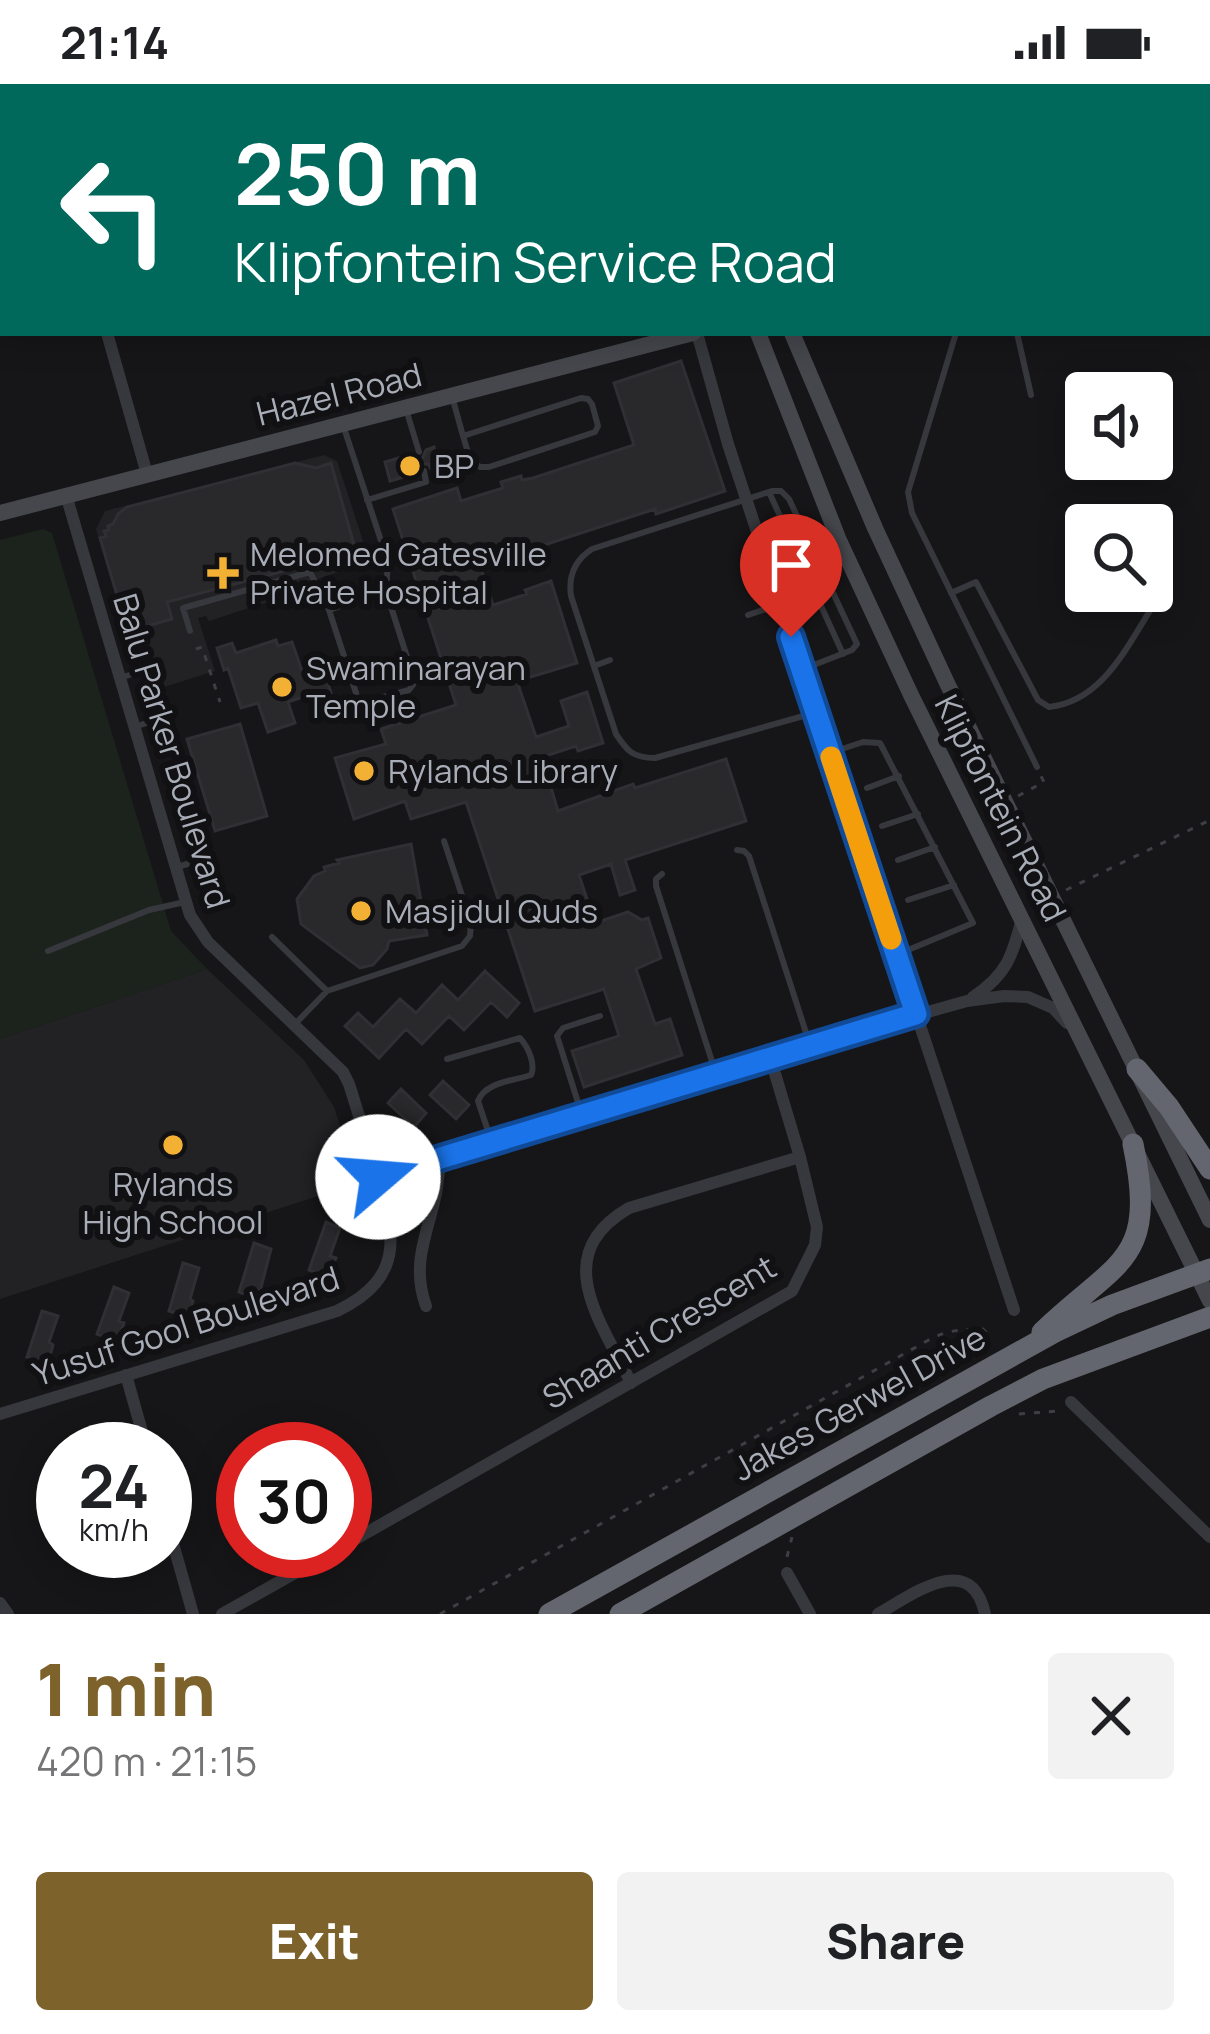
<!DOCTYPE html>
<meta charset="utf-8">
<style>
:root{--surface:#fff;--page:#f2f2f2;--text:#202124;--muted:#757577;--accent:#7e622b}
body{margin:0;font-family:Manrope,sans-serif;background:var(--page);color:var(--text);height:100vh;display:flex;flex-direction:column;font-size:45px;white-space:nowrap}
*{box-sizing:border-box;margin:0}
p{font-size:39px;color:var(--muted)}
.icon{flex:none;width:66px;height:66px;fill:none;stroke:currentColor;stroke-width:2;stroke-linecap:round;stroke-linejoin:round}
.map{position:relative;height:1530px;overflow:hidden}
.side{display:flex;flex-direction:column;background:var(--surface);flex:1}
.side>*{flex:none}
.banner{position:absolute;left:0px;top:0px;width:1212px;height:252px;box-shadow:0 6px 30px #0003;background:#00695c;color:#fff;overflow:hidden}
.buttons{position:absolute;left:1065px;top:288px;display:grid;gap:24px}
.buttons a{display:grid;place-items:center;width:108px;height:108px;border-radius:12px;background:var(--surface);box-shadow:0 6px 30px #0003;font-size:60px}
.speed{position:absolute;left:36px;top:1338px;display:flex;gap:24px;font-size:60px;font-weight:700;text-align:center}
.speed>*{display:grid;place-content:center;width:156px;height:156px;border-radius:50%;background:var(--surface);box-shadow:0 6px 30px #0003;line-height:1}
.speed small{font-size:30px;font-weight:400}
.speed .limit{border:18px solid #d22;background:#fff;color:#111}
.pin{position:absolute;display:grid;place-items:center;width:102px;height:102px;color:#fff;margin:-123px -51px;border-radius:50% 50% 50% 0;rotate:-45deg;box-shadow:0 0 12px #0007}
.pin .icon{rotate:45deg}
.me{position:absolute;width:132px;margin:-66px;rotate:72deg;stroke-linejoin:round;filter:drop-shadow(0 0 9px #0008)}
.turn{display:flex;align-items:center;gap:42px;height:252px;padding:0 36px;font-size:54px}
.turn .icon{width:156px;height:156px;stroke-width:2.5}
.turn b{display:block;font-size:84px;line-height:102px}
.round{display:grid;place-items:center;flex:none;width:126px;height:126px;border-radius:12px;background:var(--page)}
.head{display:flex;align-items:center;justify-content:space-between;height:204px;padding:0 36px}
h1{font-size:72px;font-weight:800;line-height:90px;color:var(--accent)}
.primary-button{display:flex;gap:24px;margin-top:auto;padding:24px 36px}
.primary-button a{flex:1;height:138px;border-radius:12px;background:var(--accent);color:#fff;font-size:48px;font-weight:800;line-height:138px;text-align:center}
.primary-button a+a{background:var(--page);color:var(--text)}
.status{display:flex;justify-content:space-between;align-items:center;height:84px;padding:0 60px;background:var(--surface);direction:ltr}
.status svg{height:33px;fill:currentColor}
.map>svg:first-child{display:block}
.built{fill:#222225}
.green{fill:#1c231d}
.building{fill:#29292c;stroke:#303034;stroke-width:3}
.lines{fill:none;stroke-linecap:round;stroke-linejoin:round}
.path{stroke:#3d3f44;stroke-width:3;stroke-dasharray:6 9;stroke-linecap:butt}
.lane{stroke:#37383d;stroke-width:6}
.street{stroke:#37383d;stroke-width:12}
.secondary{stroke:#45474d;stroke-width:16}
.highway{stroke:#63666e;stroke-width:21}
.route-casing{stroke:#114b97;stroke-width:30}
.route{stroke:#1a73e8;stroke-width:21}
.slow{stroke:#f59e0b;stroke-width:21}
.poi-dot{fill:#f2b134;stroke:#111113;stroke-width:4.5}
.labels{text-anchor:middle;stroke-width:12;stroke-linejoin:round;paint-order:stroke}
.street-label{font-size:33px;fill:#a8adb8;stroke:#111113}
.poi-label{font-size:33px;fill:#a8adb8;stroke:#111113;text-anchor:start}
</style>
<div class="status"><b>21:14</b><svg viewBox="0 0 49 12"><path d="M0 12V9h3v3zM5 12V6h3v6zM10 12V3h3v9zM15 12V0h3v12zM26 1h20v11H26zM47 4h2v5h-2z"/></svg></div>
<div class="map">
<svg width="1210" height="1530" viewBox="0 0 1210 1530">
<rect width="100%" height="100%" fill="#161618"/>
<!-- built -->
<path class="built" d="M 324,371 L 337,377 L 367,469 L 359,481 L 295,503 L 296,509 L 209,537 L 206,532 L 198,534 L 215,587 L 145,609 L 96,445 L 105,427 Z
M 207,885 L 304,976 L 334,1023 L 358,1099 L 0,1215 L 0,955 Z"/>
<!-- green -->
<path class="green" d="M 43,445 L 52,449 L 171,847 L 207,885 L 0,955 L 0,456 Z"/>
<!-- building -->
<path class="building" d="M 681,277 L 725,407 L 656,430 L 655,425 L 510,472 L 511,475 L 481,485 L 493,521 L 527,510 L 525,506 L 551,497 L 577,579 L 517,597 L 536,653 L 569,642 L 561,617 L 587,608 L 603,659 L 578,667 L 576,662 L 542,673 L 558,727 L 633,700 L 635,704 L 726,675 L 746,737 L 625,776 L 635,806 L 620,811 L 611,780 L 579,791 L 595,839 L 628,828 L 642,836 L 648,834 L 661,874 L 636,885 L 655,940 L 670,935 L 682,971 L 584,1003 L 572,967 L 619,952 L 604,905 L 535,927 L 466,718 L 411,735 L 405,717 L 354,735 L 335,674 L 386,660 L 381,645 L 456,621 L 393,425 L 457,404 L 461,417 L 503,404 L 501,398 L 521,392 L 522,396 L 533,394 L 634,361 L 614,299 Z
M 434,363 L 439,382 L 431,385 L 428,380 L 422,380 L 417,389 L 390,397 L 385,378 L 412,370 L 416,375 L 422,375 L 426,366 Z
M 295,379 L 316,384 L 331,379 L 356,468 L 167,518 L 172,535 L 133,546 L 132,544 L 127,545 L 100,454 L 106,452 L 104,447 L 109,446 L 108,442 L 113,440 L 118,430 L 127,423 Z
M 276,556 L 278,562 L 292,558 L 302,587 L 307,586 L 310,595 L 325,590 L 332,612 L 317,617 L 314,609 L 288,618 L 295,639 L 268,648 L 258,619 L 241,624 L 228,584 L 224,586 L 217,564 L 232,559 L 236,569 Z
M 240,640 L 267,732 L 215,747 L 187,655 Z
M 411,760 L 427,851 L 389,857 L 387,865 L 373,881 L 360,884 L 301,840 L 297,815 L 314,792 L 325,787 L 324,783 L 339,779 L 337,776 Z
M 485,887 L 519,919 L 507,933 L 491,918 L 464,946 L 449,932 L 422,960 L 406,945 L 379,974 L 345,942 L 358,929 L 373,943 L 400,915 L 416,929 L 442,901 L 458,916 Z
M 443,997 L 469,1021 L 456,1035 L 430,1011 Z
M 401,1005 L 426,1029 L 414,1043 L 388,1019 Z
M 326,1138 L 340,1144 L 330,1172 L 336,1174 L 328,1193 L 309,1186 Z
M 254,1159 L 271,1165 L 258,1215 L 239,1208 Z
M 183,1179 L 199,1184 L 190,1215 L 193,1217 L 188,1233 L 169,1227 Z
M 114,1203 L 129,1209 L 119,1237 L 124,1239 L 117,1257 L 97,1250 Z
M 42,1227 L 58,1232 L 49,1258 L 53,1261 L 48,1279 L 27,1273 Z"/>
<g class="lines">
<!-- path -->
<path class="path" d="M 196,565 L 202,563 L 220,618
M 1018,712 L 1044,698 L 1040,690
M 1066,806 L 1210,736
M 1019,1330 L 1058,1327
M 787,1473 L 792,1453
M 440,1530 L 934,1253 C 950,1246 965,1245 983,1245 L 991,1253"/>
<!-- lane -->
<path class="lane" d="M 1209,200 L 1210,204
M 956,249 L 908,408 L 912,429 L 1037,683
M 1017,249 L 1031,311
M 581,314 L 588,315 L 592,320 L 598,342 L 595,348 L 489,383 L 480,383 L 470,375 L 463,352 Z
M 453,316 L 463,352
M 406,325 L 419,368
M 344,344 L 388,478 L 386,507 L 415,598 L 409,606 L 365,618 L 357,612 L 329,526 L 386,507
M 769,408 L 843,570
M 367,416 L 426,398 L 424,387
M 951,509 L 976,498 L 1038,616 L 1049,623 C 1103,617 1127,562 1153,522
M 748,531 L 781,520
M 190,547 L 183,524 L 310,488 L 329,526
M 594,582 L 610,576
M 806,584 L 852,566 L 857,560 L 789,415 L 781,407 L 772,407 L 592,465 C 575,476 568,491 571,512 L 616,650 C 627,667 633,674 655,674 L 814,629
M 123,593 L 145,586
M 137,642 L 166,633
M 833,668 L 863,658 L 880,659 L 973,839 L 896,871
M 867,704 L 899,692
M 882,742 L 918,730
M 737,766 L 744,767 L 749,772 L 810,961
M 898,776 L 935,763
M 177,783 L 208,774
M 662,790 L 656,795 L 656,802 L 716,990
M 908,816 L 954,801
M 272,853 L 327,907 L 462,862 L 470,852 L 471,839 L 444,757
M 48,867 L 149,826 L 185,818
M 296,939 L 327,907
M 447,975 L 520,954 C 528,963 536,980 531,991 C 513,997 485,998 478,1017 L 492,1059
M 581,1028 L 557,952 L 563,944 L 600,932"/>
<!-- street -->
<path class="street" d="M 36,0 L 37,3
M 812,0 L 813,3
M 1004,0 L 1009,3
M 1048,0 L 1049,3
M 146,3 L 157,0
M 0,44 L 3,44
M 1209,127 L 1210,126
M 0,222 L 3,221
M 107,249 L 147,390
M 697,249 L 728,360 L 1014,1226
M 973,913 C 1007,891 1012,872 1022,835
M 378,1093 L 810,961 L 967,917 L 1004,912 L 1028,913 L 1053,924 L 1067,939
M 426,1222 C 411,1180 427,1151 436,1110 C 438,1098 439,1085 441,1072
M 126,1291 L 147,1365
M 631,1299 C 601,1237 548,1171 629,1124 L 800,1073
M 1071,1318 L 1210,1453
M 0,1330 L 337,1227 C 409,1192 394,1146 374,1082 C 366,1055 358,1028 349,1000 L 343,988 L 208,858 L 190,831 L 66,411
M 165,1431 L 193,1530
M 345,1461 L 792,1207 L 815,1161 L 817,1143 L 800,1073 L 770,973
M 787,1489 L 810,1530
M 0,1519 L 8,1530
M 222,1530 L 334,1467
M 878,1530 C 912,1511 971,1465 985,1530"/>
<!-- secondary -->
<path class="secondary" d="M 630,0 L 631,3
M 673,0 L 674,3
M 709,0 L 710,3
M 758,249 L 838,454 L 911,611 L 1210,1217
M 792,249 L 875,444 L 947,599 L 1210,1136
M 0,429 L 693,249"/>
<!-- highway -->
<path class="highway" d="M 1137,985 L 1169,1023 L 1210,1085
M 1042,1248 C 1118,1175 1158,1179 1133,1060
M 549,1530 L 1055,1248 L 1112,1221 L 1210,1185
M 620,1530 L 991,1322 L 1043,1295 L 1210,1233"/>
</g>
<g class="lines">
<defs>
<path id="route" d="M 378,1093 L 916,930 L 791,553"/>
</defs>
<!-- route casing -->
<use href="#route" class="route-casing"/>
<!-- route -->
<use href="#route" class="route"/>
<!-- slow -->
<path class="slow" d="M 831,673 L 891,855"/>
</g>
<!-- markers -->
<g class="poi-dot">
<circle cx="410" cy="382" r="12"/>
<path d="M217 471h12v12h12v12h-12v12h-12v-12h-12v-12h12z"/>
<circle cx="282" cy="603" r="12"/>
<circle cx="364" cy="687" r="12"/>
<circle cx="361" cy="827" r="12"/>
<circle cx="173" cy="1061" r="12"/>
</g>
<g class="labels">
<!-- street labels -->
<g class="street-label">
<text transform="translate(339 310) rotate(-14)" y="12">Hazel Road</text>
<text transform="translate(172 667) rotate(73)" y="12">Balu Parker Boulevard</text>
<text transform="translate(1001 724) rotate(63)" y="12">Klipfontein Road</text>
<text transform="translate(186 1242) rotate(-18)" y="12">Yusuf Gool Boulevard</text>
<text transform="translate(659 1248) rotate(-31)" y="12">Shaanti Crescent</text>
<text transform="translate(859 1319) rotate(-29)" y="12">Jakes Gerwel Drive</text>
</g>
<!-- poi labels -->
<g class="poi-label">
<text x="434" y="394">BP</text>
<text x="250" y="482">Melomed Gatesville<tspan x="250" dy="38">Private Hospital</tspan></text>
<text x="306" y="596">Swaminarayan<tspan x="306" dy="38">Temple</tspan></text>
<text x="388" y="699">Rylands Library</text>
<text x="385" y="839">Masjidul Quds</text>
<text x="173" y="1112" text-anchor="middle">Rylands<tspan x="173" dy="38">High School</tspan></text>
</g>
</g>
</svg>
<div class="buttons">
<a><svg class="icon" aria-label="sound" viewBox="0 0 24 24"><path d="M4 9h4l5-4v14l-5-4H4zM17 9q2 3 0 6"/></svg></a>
<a><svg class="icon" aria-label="search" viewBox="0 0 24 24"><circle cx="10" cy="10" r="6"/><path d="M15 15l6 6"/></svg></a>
</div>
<div class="speed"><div>24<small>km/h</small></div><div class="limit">30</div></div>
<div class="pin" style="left:791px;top:553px;background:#d93025"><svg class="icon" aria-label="arrive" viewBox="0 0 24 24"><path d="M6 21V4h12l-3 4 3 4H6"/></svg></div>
<svg class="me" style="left:378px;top:1093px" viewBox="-20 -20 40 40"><circle r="19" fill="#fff"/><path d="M0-13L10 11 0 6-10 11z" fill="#1a73e8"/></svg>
<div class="banner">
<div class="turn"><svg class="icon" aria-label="left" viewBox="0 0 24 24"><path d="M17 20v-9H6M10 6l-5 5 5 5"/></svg><div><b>250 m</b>Klipfontein Service Road</div></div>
</div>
</div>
<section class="side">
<div class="head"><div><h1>1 min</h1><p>420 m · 21:15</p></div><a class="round"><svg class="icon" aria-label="close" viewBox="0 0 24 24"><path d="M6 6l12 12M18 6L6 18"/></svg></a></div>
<div class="primary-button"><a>Exit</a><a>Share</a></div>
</section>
